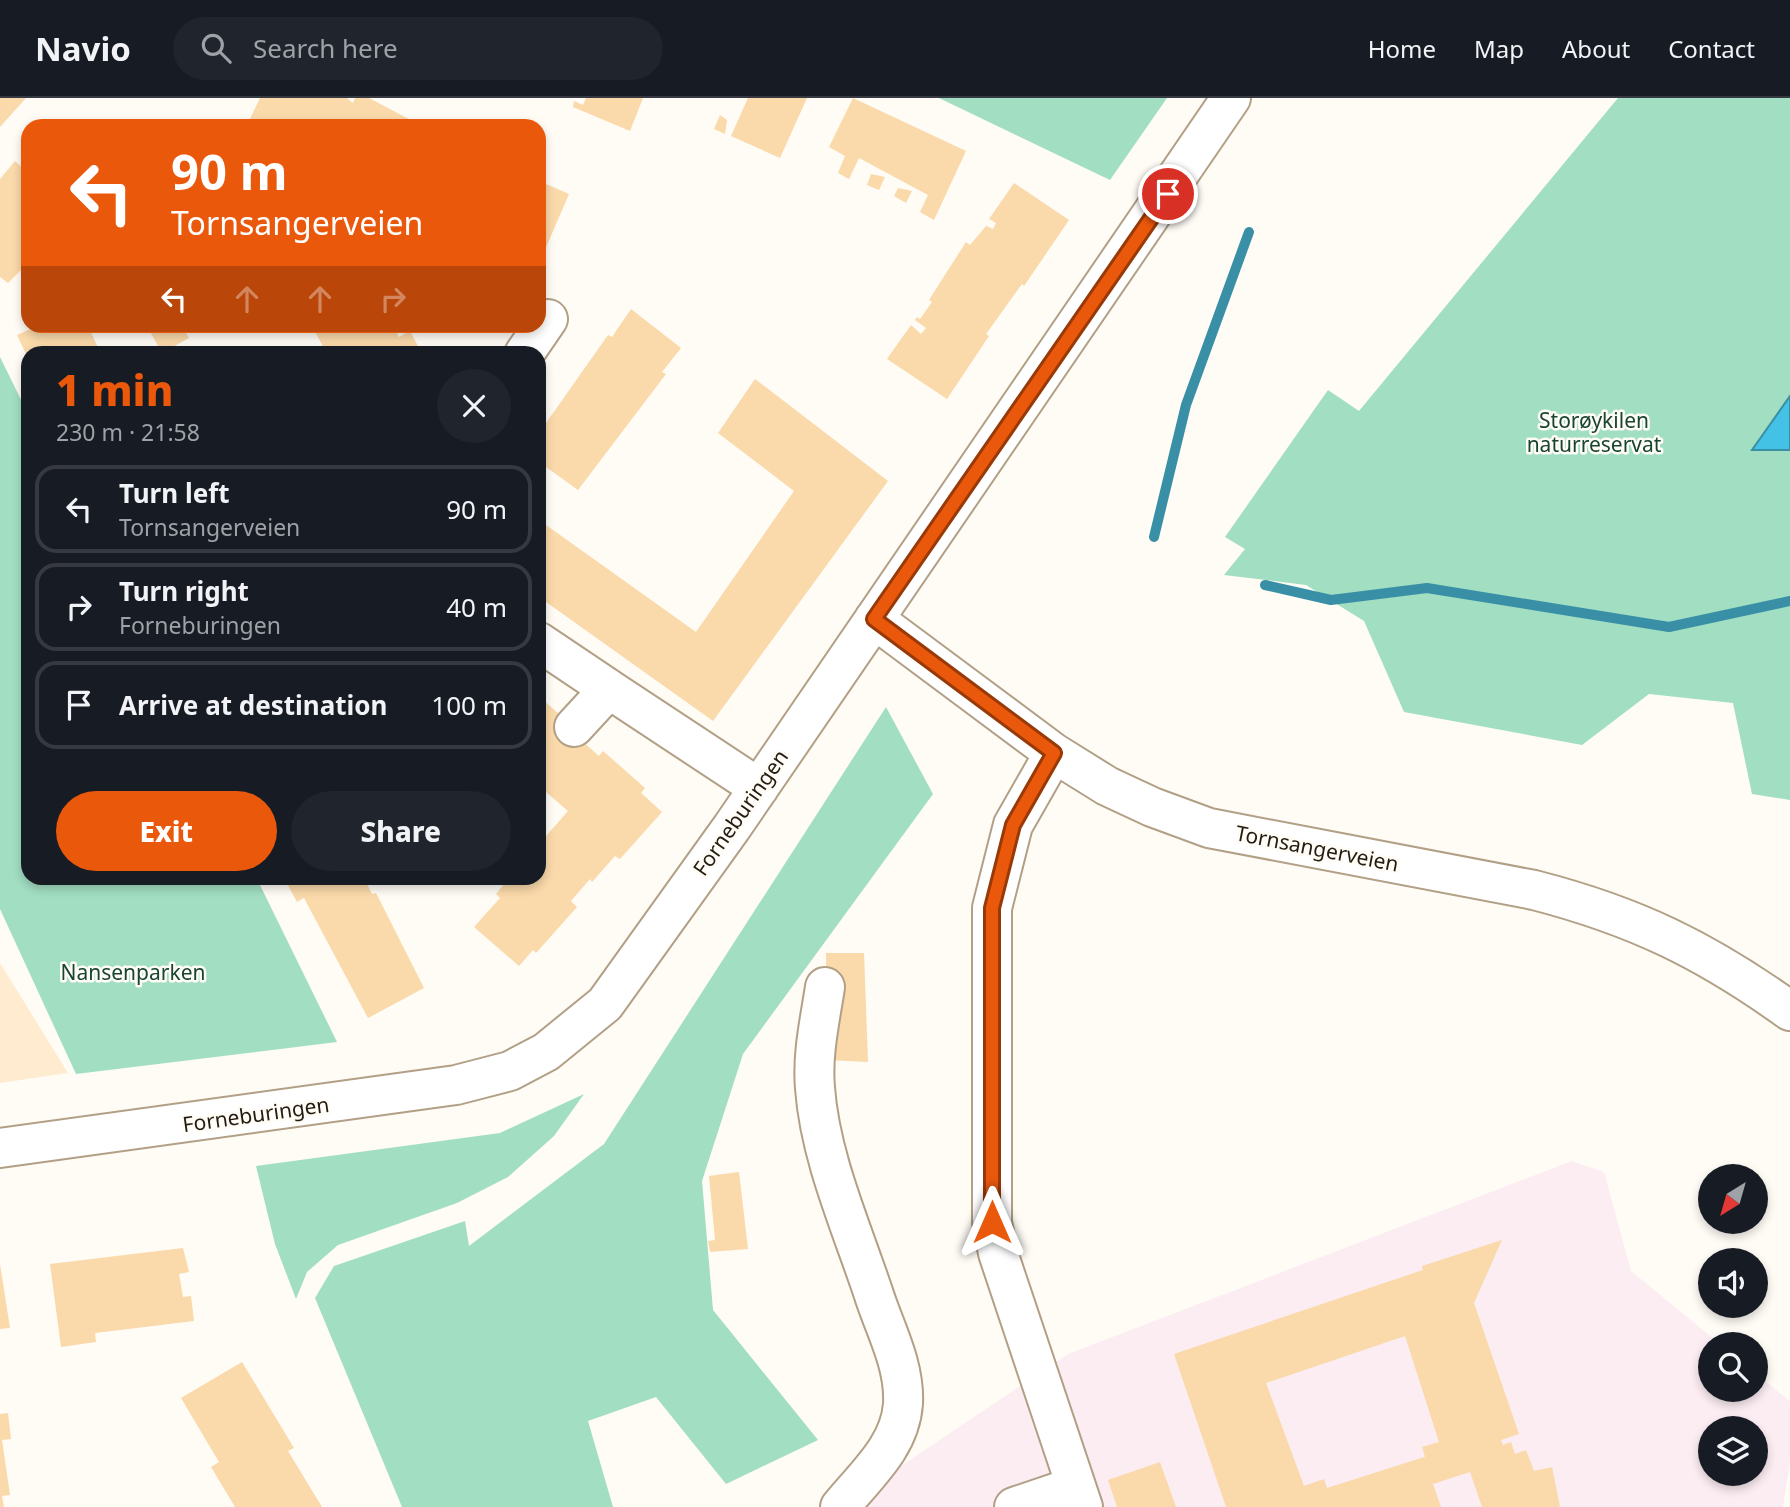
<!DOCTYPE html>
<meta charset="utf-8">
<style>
:root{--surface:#171b24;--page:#20242c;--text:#f1f3f6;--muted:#9ea1a6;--line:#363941;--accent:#ea580c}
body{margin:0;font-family:"Noto Sans",sans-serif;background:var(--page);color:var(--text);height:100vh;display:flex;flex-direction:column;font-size:26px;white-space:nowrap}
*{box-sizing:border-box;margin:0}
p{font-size:23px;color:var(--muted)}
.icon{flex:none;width:38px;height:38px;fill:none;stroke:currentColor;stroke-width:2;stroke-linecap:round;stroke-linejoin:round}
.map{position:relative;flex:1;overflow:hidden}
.panel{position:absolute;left:21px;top:248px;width:525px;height:539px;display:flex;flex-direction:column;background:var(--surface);border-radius:21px;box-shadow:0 4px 10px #0003}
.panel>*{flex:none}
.top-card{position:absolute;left:21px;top:21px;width:525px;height:214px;border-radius:21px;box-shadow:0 4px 10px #0003;background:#ea580c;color:#fff;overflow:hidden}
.needle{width:46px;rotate:217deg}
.tools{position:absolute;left:1698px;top:1066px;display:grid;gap:14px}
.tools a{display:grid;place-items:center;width:70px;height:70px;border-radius:50%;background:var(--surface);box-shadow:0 4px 10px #0003;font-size:35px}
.pin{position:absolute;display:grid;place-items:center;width:60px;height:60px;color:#fff;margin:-30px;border:4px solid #fff;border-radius:50%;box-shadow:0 2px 7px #0007}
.me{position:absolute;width:77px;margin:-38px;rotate:0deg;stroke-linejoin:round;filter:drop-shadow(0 0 5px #0008)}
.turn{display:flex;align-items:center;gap:24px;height:147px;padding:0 35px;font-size:32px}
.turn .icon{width:91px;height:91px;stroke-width:2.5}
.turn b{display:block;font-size:49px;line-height:60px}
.lanes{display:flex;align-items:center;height:66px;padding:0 35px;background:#0003;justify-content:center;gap:35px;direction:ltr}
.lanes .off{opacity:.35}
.round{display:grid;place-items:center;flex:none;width:74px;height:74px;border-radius:37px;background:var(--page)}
.overview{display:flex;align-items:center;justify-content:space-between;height:119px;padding:0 35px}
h1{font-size:42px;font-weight:800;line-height:52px;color:var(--accent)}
.primary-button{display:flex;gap:14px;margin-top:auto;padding:14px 35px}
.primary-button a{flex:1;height:80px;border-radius:42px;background:var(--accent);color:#fff;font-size:28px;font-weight:800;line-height:80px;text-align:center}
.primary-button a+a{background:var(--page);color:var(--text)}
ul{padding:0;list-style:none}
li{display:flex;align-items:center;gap:21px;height:88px;margin:0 14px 10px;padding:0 21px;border:4px solid var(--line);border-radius:21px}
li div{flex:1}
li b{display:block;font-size:26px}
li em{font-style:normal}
header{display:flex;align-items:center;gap:42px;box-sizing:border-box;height:98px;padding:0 35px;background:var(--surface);border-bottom:2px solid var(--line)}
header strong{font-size:33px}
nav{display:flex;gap:38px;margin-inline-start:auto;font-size:24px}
.search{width:490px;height:63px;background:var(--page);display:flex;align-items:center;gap:18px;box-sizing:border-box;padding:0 24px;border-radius:38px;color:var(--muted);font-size:26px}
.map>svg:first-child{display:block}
.commercial{fill:#fcedf3;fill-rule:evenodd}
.built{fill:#ffecd0}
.green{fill:#a1dec2}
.water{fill:#43c2e5;stroke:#3990a6;stroke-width:2}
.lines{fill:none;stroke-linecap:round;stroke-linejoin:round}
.stream{stroke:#3990a6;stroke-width:10}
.building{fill:#fad9aa;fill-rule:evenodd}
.minor-casing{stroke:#b2a086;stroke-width:42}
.minor{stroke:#fff;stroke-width:38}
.route-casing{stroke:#983908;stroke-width:18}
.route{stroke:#ea580c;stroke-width:12}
.labels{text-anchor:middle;stroke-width:5;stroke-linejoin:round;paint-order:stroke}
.park-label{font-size:21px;fill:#174533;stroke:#fffbf5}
.street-label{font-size:21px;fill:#231c12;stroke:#fffbf5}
</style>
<header>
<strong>Navio</strong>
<div class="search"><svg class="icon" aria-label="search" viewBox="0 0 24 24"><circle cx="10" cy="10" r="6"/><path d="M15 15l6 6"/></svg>Search here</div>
<nav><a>Home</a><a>Map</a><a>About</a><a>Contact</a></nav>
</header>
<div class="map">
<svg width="1790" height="1409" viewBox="0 0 1790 1409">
<rect width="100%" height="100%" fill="#fffbf5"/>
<!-- commercial -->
<path class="commercial" d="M 1572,1063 L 1604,1074 L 1631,1173 L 1720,1246 L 1710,1246 L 1710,1292 L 1755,1292 L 1755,1275 L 1790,1303 L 1790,1363 L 1783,1409 L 840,1409 L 1068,1256 ZM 1710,1330 L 1755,1330 L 1755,1376 L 1710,1376 Z"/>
<!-- built -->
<path class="built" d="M 0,865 L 68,975 L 0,985 Z"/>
<!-- green -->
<path class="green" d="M 939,0 L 1167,0 L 1110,82 Z
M 1618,0 L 1790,0 L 1790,702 L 1752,696 L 1733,605 L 1649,596 L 1582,647 L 1404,614 L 1364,523 L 1306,487 L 1224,477 L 1245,451 L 1225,439 L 1328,292 L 1359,313 Z
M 0,259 L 28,316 L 28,780 L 257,781 L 337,944 L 76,976 L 0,811 Z
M 886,609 L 933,696 L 743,956 L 702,1083 L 713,1212 L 818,1342 L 726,1386 L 656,1299 L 588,1323 L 613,1409 L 402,1409 L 315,1200 L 334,1168 L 465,1123 L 469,1148 L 604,1046 Z
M 584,996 L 554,1038 L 508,1079 L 457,1105 L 338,1147 L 307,1174 L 296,1201 L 275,1146 L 256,1068 L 500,1035 Z"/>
<!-- water -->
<path class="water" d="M 1790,298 L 1790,352 L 1752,352 Z"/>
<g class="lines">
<!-- stream -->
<path class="stream" d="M 1154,439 L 1186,307 L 1249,134
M 1265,487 L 1331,502 L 1427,490 L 1669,529 L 1790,503"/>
</g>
<!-- building -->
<path class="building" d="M 0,0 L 26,0 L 0,29 Z
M 260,0 L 347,0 L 353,5 L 355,0 L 369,0 L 422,28 L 261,28 L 249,23 Z
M 586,0 L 643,0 L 630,33 L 573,9 L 574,3 L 583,7 Z
M 748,0 L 807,0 L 780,60 L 731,38 Z
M 853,0 L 966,53 L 934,122 L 920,114 L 928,97 L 859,60 L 849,81 L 838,75 L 845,58 L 829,49 Z
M 720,17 L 727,22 L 725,36 L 714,31 Z
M 15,63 L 28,75 L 28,165 L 8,185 L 0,179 L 0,81 Z
M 871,76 L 885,79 L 879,92 L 867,87 Z
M 539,83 L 569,96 L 544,154 L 539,151 Z
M 1014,85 L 1069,122 L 1024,188 L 1022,186 L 986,236 L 989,238 L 947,301 L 887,261 L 911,227 L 921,236 L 926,230 L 915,222 L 917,219 L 920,221 L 932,204 L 929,202 L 966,144 L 970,147 L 986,128 L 993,131 L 996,125 L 989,121 Z
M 898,90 L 912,93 L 906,105 L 894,98 Z
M 631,211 L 681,250 L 662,274 L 666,276 L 578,392 L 539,364 L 539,335 L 608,237 L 612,239 Z
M 37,228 L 88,228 L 101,256 L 26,256 L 17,237 Z
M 147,228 L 182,228 L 189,240 L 162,255 Z
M 312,228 L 393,228 L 399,239 L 410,233 L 420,252 L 414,256 L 327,256 Z
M 755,281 L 888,383 L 713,623 L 539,499 L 539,422 L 696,534 L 794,393 L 718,335 Z
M 539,598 L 559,616 L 556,620 L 599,658 L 603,653 L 645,690 L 641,695 L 662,714 L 620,761 L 615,758 L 592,784 L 590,781 L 571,803 L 577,809 L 536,855 L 533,852 L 519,868 L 474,829 L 500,800 L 496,796 L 509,780 L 539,780 L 539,746 L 568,713 L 539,688 Z
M 284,780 L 364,780 L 372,796 L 376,795 L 424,890 L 368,920 L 304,800 L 297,804 Z
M 826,855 L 864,855 L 868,964 L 827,962 Z
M 739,1074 L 748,1151 L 710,1154 L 708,1143 L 715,1142 L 709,1078 Z
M 1502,1142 L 1474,1205 L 1519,1336 L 1501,1342 L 1503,1347 L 1511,1344 L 1515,1356 L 1526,1352 L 1534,1373 L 1552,1369 L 1560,1409 L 1482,1409 L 1470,1374 L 1433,1386 L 1441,1409 L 1226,1409 L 1174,1256 L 1423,1172 L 1422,1168 ZM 1405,1238 L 1439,1344 L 1422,1349 L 1425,1359 L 1418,1361 L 1327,1390 L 1324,1381 L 1304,1388 L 1266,1285 Z
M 183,1150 L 189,1174 L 179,1176 L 183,1199 L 191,1198 L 194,1223 L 95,1235 L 96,1244 L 61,1249 L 50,1166 Z
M 0,1166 L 10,1230 L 0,1231 Z
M 242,1264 L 294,1350 L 288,1353 L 322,1409 L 235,1409 L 211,1369 L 219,1364 L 181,1300 Z
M 8,1315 L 11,1341 L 2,1342 L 10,1397 L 2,1398 L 4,1409 L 0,1409 L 0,1316 Z
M 1160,1364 L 1176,1409 L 1117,1409 L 1108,1382 Z"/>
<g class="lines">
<defs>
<path id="minor" d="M 524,256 L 548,221
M 874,521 L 1054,655 L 1107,688 L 1152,709 L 1209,730 L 1534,792 C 1635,818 1705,852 1790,913
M 539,544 L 609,591
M 574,629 L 609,591 L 759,690
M 1054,655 L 1013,727 L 992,810 L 992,1124 L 998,1155 L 1083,1409
M 825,889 C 820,922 812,956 815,990 C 820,1059 851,1128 873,1194 C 885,1232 905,1266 903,1306 C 900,1349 865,1378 840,1409
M 0,1050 L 456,987 L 510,973 L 546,954 L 605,906 L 732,729 L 1231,0
M 1014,1409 L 1076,1388"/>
</defs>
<!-- minor casing -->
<use href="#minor" class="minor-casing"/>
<!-- minor -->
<use href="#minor" class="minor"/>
</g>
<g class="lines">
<defs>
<path id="route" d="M 992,1124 L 992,810 L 1013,727 L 1054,655 L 874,521 L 1168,96"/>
</defs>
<!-- route casing -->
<use href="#route" class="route-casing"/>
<!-- route -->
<use href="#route" class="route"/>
</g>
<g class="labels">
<!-- park labels -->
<g class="park-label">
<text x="1594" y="330">Storøykilen<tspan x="1594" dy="24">naturreservat</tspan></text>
<text x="133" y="882">Nansenparken</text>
</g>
<!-- street labels -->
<g class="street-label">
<text transform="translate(741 715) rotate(-55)" y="7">Forneburingen</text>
<text transform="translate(1317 751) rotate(11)" y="7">Tornsangerveien</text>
<text transform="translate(256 1017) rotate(-8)" y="7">Forneburingen</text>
</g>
</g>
</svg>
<div class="tools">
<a><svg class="needle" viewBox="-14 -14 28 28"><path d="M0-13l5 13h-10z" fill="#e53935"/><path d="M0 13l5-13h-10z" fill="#9ea1a6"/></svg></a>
<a><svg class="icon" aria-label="sound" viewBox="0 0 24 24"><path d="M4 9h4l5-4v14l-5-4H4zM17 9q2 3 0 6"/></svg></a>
<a><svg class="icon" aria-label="search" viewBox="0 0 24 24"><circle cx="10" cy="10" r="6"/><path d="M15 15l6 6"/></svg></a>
<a><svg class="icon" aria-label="layers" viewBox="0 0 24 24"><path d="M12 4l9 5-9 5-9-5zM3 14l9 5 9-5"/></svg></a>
</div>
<div class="pin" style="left:1168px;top:96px;background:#d93025"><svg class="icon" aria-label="arrive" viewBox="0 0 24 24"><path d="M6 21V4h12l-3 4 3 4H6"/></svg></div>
<svg class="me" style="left:992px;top:1124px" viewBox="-20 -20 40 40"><path d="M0-17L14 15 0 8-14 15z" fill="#ea580c" stroke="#fff" stroke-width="4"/></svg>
<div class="top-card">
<div class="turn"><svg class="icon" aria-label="left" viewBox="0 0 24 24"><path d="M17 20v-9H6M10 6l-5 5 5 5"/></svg><div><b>90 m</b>Tornsangerveien</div></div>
<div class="lanes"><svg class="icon" aria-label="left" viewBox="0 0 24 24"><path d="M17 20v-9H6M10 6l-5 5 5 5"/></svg><svg class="icon off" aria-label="ahead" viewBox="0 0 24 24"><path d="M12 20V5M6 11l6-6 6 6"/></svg><svg class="icon off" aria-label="ahead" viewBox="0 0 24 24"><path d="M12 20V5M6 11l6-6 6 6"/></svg><svg class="icon off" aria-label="right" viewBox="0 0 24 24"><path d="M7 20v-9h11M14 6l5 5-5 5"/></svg></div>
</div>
<section class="panel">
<div class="overview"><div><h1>1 min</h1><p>230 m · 21:58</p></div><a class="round"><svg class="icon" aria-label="close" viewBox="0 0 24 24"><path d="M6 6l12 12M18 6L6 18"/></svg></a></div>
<ul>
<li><svg class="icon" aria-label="left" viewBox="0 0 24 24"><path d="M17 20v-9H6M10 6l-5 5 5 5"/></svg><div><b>Turn left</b><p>Tornsangerveien</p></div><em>90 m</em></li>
<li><svg class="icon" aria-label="right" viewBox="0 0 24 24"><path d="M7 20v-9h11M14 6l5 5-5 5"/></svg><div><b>Turn right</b><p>Forneburingen</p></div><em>40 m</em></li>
<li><svg class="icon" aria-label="arrive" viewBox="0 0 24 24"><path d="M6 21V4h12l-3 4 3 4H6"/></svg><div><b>Arrive at destination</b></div><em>100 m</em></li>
</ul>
<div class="primary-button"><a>Exit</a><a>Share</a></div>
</section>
</div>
